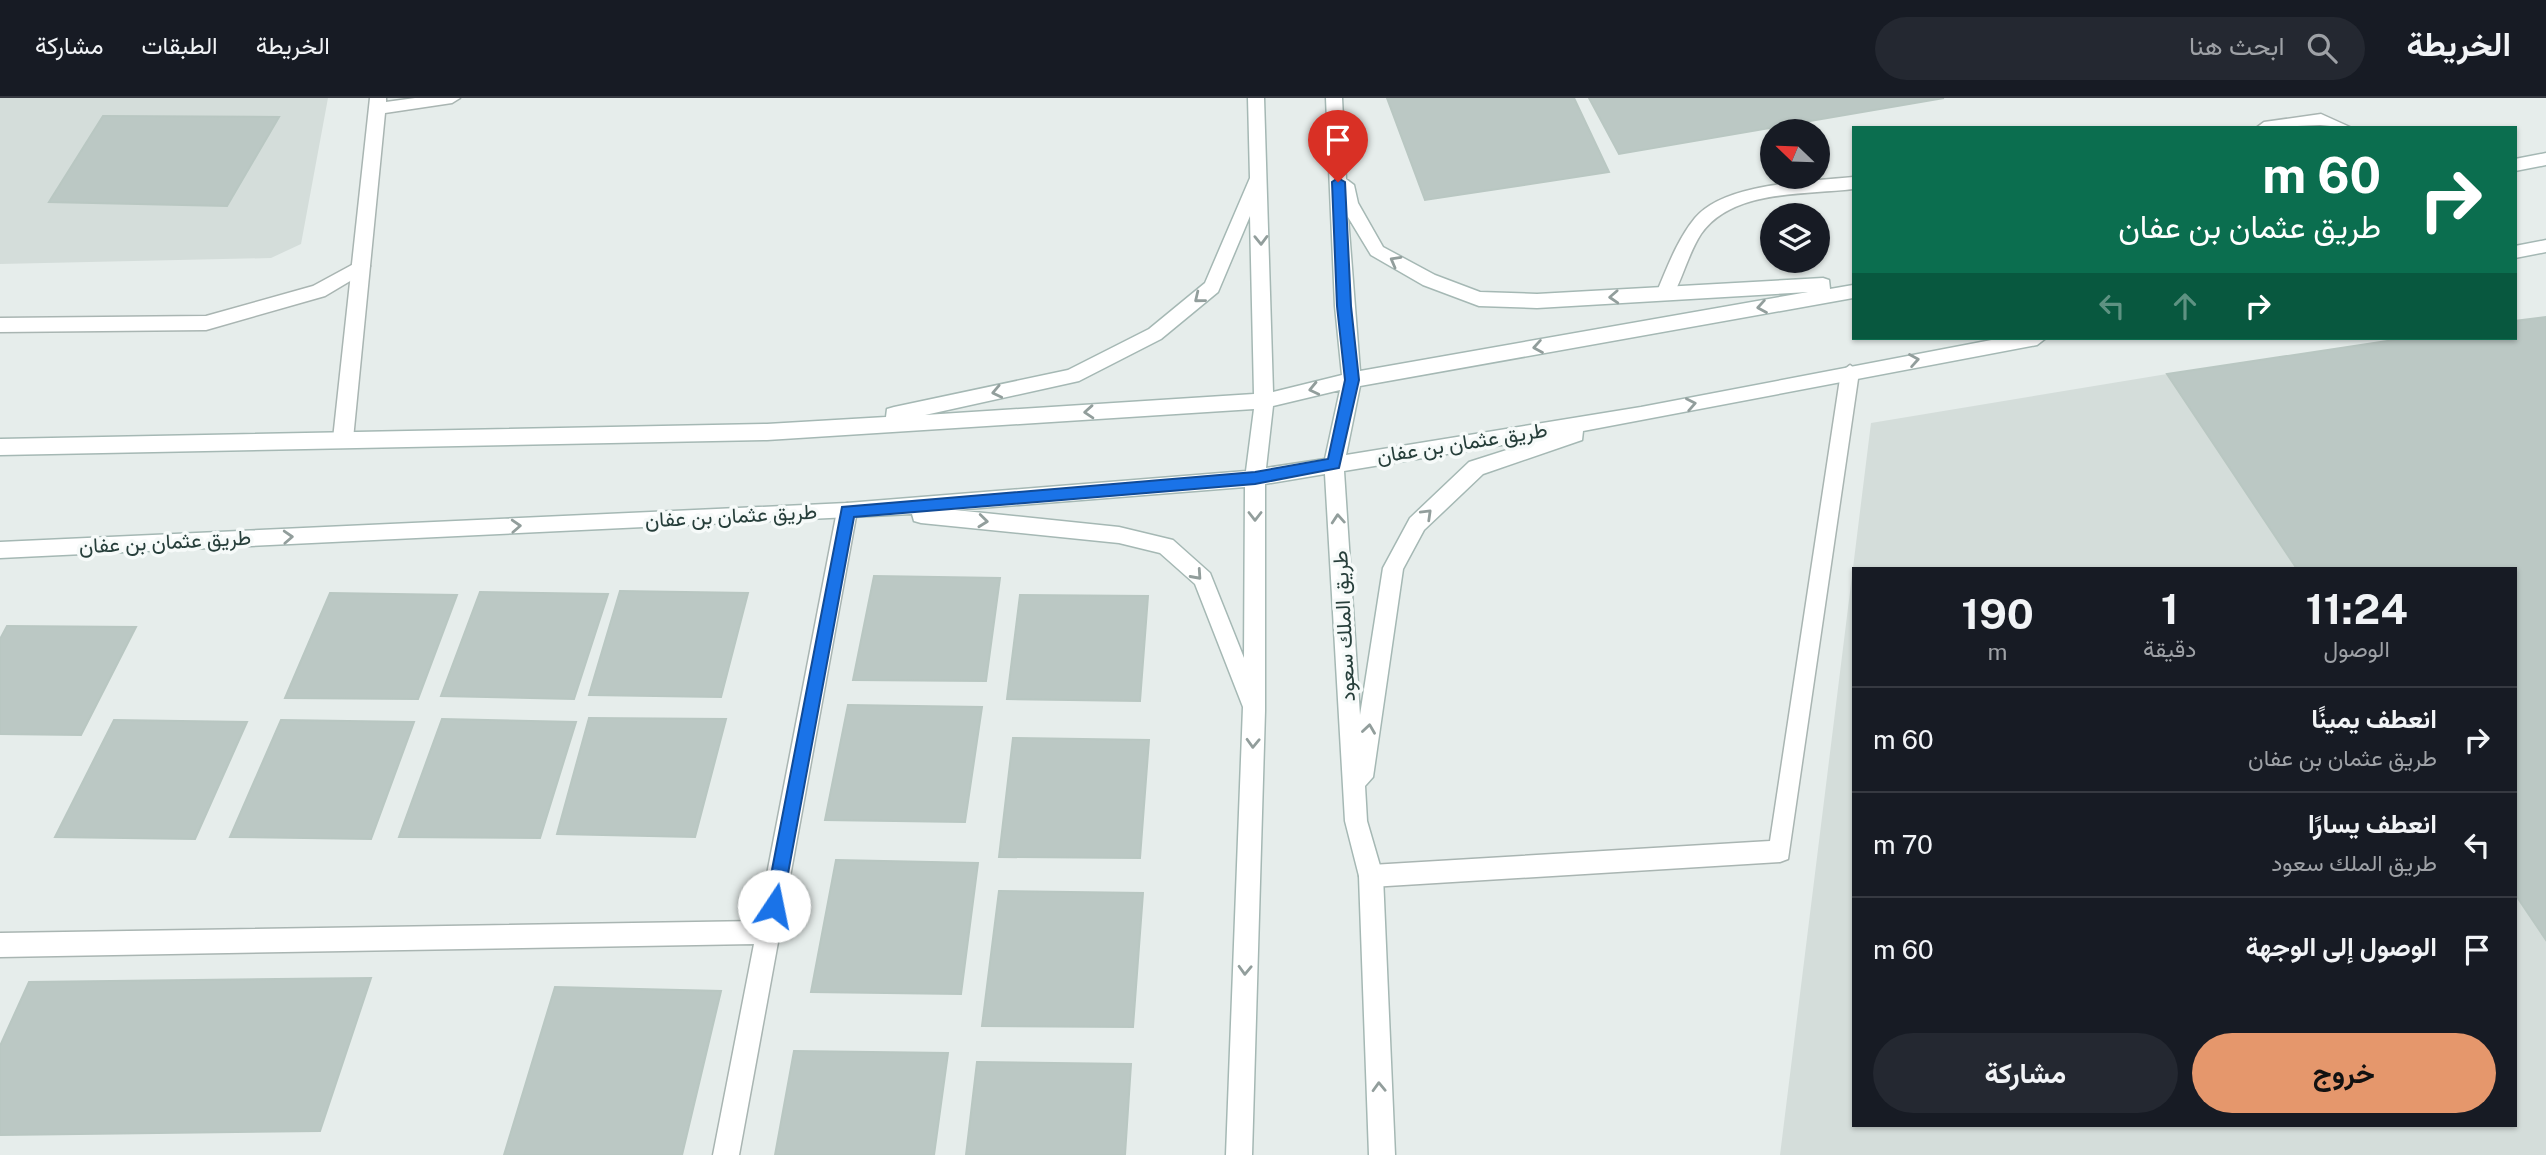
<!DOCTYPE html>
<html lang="ar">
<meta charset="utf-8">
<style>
:root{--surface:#171b24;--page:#242831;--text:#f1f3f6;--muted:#9ea1a6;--line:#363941;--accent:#e5976c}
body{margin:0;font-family:"Public Sans",Vazirmatn,sans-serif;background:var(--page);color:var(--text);direction:rtl;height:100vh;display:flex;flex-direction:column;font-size:26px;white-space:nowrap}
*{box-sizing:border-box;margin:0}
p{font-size:23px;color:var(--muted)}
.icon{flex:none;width:38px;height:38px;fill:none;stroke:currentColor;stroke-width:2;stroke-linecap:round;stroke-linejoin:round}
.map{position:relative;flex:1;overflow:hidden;direction:ltr}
.drawer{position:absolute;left:1852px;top:469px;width:665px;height:560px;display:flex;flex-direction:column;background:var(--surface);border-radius:0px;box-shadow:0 2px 5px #0004;direction:rtl}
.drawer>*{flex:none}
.hud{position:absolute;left:1852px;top:28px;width:665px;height:214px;border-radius:0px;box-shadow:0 2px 5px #0004;direction:rtl;background:#0b6e4f;color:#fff;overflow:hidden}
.needle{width:46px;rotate:293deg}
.tools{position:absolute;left:1760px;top:21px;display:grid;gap:14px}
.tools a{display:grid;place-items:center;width:70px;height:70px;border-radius:50%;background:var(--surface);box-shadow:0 2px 5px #0004;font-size:35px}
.pin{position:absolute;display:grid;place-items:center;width:60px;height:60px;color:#fff;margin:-72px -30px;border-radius:50% 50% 50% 0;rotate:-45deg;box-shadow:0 0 7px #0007}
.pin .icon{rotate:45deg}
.me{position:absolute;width:77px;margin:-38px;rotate:11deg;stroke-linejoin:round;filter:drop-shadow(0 0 5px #0008)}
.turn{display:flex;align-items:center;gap:24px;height:147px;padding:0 21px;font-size:32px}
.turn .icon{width:91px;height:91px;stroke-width:2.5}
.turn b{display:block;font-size:49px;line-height:60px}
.lanes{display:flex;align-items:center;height:66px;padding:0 21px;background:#0003;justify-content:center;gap:35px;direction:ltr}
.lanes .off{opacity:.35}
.eta{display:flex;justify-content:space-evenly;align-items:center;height:119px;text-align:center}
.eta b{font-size:42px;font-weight:700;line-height:49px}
.cta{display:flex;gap:14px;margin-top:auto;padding:14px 21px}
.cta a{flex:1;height:80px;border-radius:42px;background:var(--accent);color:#111;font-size:28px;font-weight:700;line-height:80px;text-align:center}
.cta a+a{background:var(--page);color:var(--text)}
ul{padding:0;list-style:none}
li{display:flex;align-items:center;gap:21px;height:105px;padding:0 21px;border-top:2px solid var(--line)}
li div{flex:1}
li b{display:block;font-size:26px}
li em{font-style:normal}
header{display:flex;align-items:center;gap:42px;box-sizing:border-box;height:98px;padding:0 35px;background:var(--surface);border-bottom:2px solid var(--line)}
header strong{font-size:33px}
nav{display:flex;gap:38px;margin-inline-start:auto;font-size:24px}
.search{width:490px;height:63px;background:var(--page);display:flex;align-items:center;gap:18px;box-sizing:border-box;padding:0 24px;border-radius:38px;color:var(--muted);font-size:26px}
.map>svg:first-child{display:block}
.built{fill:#d4ddda}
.building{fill:#bbc8c4;stroke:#b9c7c2;stroke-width:2}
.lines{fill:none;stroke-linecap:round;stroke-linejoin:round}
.lane-casing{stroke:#a9b5b2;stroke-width:3}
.street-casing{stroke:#a9b5b2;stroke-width:3}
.secondary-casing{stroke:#a5b8b4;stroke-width:3}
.lane{fill:#fff;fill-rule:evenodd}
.street{fill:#fff;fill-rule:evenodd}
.secondary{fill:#fff;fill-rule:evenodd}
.oneway{stroke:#929e9c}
.route{fill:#1a73e8;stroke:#114b97;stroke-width:2}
.labels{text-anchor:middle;stroke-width:7;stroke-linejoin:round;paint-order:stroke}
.street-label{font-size:21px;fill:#263e3a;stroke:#f6faf9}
</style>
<header>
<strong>الخريطة</strong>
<div class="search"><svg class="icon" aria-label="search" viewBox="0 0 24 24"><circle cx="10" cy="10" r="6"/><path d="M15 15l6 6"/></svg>ابحث هنا</div>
<nav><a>الخريطة</a><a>الطبقات</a><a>مشاركة</a></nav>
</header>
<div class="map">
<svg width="2546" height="1057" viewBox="0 0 2546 1057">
<rect width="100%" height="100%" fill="#e6edeb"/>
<!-- built -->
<path class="built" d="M 0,0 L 328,0 L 301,146 L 271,160 L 0,166 Z
M 2167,276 L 2297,471 L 1853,471 L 1853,1027 L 2515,1027 L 2515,796 L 2546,842 L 2546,1057 L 1780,1057 L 1871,325 Z"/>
<!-- building -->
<path class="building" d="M 1387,0 L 1574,0 L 1609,74 L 1425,102 Z
M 1589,0 L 1944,0 L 1619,56 Z
M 103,18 L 279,19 L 227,108 L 49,104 Z
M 2546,219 L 2546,842 L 2515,796 L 2515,471 L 2297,471 L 2167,276 L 2407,240 L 2515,240 L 2515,223 Z
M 874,478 L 1000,480 L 986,583 L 853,582 Z
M 620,493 L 748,495 L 721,599 L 589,597 Z
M 480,494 L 608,496 L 574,601 L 441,598 Z
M 330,495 L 457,497 L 418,601 L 285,600 Z
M 1020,497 L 1148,498 L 1140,603 L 1007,601 Z
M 7,528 L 136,529 L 81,637 L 0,636 L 0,541 Z
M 848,607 L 982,609 L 965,724 L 825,722 Z
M 589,620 L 726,621 L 695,739 L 557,736 Z
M 442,621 L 576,624 L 540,740 L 399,739 Z
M 114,622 L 247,624 L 195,741 L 55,739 Z
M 281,622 L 414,624 L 371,741 L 230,739 Z
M 1013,640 L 1149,642 L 1140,760 L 999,759 Z
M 836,762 L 978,765 L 961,896 L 811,894 Z
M 999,793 L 1143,795 L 1133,929 L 982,928 Z
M 371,880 L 320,1033 L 0,1037 L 0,948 L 29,884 Z
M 555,889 L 721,893 L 682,1057 L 504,1057 Z
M 794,953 L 948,955 L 934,1057 L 775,1057 Z
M 977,964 L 1131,966 L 1125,1057 L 966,1057 Z"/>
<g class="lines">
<defs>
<path id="lane" d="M 2321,16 L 2352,30 L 2320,27 L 2256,30 L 2264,24 Z
M 1853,79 L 1853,91 C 1805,97 1732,91 1701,136 C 1688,156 1683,180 1671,201 L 1659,201 L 1656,196 C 1667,170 1677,142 1695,120 C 1725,84 1809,84 1853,79 Z
M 361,162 L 367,163 L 370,168 L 367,173 L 325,198 L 206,232 L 0,234 L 0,220 L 206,218 L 313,188 Z"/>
<path id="street" d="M 370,0 L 386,0 L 386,4 L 415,0 L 460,0 L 452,5 L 385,15 L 353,341 L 350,346 L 336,346 L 333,341 Z
M 1850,267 L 1859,274 L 1788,761 L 1780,764 L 1371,789 L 1363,786 L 1359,778 L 1363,770 L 1371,767 L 1770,743 L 1841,274 Z
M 847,405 L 854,407 L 857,413 L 739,1057 L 713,1057 L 754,846 L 0,859 L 0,835 L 758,823 L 837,413 L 840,407 Z"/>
<path id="secondary" d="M 1248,0 L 1264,0 L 1273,294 L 1342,277 L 1335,208 L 1326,0 L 1342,0 L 1346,81 L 1354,87 L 1358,105 L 1383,149 L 1435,177 L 1480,194 L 1537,196 L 1823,180 L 1829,182 L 1830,191 L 1853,187 L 1853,200 L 1360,288 L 1346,357 L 1641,309 L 2002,240 L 2046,240 L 2037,247 L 1583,333 L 1582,342 L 1483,376 L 1424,432 L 1403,471 L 1373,679 L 1365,688 L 1367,723 L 1383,778 L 1395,1057 L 1369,1057 L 1359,778 L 1345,723 L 1325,376 L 1265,386 L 1265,613 L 1252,1057 L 1226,1057 L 1243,609 L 1195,486 L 1160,455 L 1119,445 L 921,425 L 914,423 L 912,416 L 0,460 L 0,444 L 847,405 L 1246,373 L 1254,311 L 767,342 L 0,357 L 0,341 L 767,326 L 886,319 L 887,311 L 894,309 L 1068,272 L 1149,231 L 1205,185 L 1250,80 ZM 1250,118 L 1254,296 L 925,317 L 1079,283 L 1161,241 L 1218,194 ZM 1348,119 L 1371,157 L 1423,187 L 1479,208 L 1537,210 L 1808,194 L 1360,273 ZM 1340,292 L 1325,361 L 1266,370 L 1273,308 ZM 1544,340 L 1469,364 L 1410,420 L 1383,470 L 1360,617 L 1344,373 ZM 1245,389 L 1244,560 L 1210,475 L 1173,442 L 1119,429 L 955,412 Z
M 2546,55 L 2546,67 L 2515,73 L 2515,61 Z
M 2546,142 L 2546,154 L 2515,160 L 2515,148 Z"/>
</defs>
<!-- lane casing -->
<use href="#lane" class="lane-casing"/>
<!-- street casing -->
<use href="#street" class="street-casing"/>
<!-- secondary casing -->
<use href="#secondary" class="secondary-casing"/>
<!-- lane -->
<use href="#lane" class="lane"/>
<!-- street -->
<use href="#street" class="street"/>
<!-- secondary -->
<use href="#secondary" class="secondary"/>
</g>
<!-- one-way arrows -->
<defs><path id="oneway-chevron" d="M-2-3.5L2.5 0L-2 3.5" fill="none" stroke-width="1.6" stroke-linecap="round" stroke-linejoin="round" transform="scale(1.75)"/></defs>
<g class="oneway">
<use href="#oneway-chevron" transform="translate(1261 142) rotate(89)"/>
<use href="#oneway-chevron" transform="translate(1395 163) rotate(-151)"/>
<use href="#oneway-chevron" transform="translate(1614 199) rotate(177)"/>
<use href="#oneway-chevron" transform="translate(1199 200) rotate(141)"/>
<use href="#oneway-chevron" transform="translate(1762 209) rotate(170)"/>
<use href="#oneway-chevron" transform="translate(1538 249) rotate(170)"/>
<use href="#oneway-chevron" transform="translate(1914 262) rotate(-10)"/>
<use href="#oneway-chevron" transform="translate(1314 291) rotate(167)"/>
<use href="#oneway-chevron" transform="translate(997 294) rotate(168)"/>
<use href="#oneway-chevron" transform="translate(1691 306) rotate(-11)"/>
<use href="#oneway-chevron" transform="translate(1089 314) rotate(176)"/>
<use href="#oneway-chevron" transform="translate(1427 416) rotate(-44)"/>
<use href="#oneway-chevron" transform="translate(1255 418) rotate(90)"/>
<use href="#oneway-chevron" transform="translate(1338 421) rotate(-94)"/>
<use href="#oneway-chevron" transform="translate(983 423) rotate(6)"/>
<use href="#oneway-chevron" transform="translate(516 428) rotate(-3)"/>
<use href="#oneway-chevron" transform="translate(288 439) rotate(-3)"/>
<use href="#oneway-chevron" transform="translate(1197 477) rotate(48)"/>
<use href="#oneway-chevron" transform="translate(1369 631) rotate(-82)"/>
<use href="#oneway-chevron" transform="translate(1253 645) rotate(92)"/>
<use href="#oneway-chevron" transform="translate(1245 872) rotate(92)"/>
<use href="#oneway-chevron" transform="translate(1379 989) rotate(-92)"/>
</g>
<!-- route -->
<path class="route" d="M 1338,80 L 1345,84 L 1351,208 L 1359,282 L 1339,370 L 1255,386 L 854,419 L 782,808 L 780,814 L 774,817 L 767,814 L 765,808 L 842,409 L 1255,374 L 1328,361 L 1345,282 L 1337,208 L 1332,84 Z"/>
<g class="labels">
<!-- street labels -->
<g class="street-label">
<text transform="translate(1462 345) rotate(-9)" y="7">طريق عثمان بن عفان</text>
<text transform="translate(731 418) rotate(-3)" y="7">طريق عثمان بن عفان</text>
<text transform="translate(165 444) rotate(-3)" y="7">طريق عثمان بن عفان</text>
<text transform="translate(1344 528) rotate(-93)" y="7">طريق الملك سعود</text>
</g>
</g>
</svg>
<div class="tools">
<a><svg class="needle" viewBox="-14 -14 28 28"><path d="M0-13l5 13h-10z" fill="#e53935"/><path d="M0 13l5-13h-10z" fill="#9ea1a6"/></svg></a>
<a><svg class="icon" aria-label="layers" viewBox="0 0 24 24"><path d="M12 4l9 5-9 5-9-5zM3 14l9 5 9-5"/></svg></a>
</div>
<div class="pin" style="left:1338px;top:84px;background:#d93025"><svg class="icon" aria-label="arrive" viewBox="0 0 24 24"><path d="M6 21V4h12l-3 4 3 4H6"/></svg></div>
<svg class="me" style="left:774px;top:808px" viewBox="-20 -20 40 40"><circle r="19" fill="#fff"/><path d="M0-13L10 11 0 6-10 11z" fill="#1a73e8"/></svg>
<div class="hud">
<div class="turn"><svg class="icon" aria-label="right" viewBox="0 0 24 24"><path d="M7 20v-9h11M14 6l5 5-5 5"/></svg><div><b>60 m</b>طريق عثمان بن عفان</div></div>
<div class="lanes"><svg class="icon off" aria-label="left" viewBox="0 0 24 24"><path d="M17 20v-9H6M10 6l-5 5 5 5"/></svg><svg class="icon off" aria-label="ahead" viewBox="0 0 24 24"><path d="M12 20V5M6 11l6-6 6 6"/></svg><svg class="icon" aria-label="right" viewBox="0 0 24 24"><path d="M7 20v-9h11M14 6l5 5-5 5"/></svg></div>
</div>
<section class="drawer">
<div class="eta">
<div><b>11:24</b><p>الوصول</p></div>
<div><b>1</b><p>دقيقة</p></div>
<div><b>190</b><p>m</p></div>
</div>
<ul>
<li><svg class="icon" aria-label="right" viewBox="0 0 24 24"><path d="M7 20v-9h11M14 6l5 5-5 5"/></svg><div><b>انعطف يمينًا</b><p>طريق عثمان بن عفان</p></div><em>60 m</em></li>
<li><svg class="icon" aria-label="left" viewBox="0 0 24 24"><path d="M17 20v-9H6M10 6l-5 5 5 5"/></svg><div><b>انعطف يسارًا</b><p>طريق الملك سعود</p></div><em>70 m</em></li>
<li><svg class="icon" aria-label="arrive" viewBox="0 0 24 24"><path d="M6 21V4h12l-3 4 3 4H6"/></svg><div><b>الوصول إلى الوجهة</b></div><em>60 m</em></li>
</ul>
<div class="cta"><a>خروج</a><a>مشاركة</a></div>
</section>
</div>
